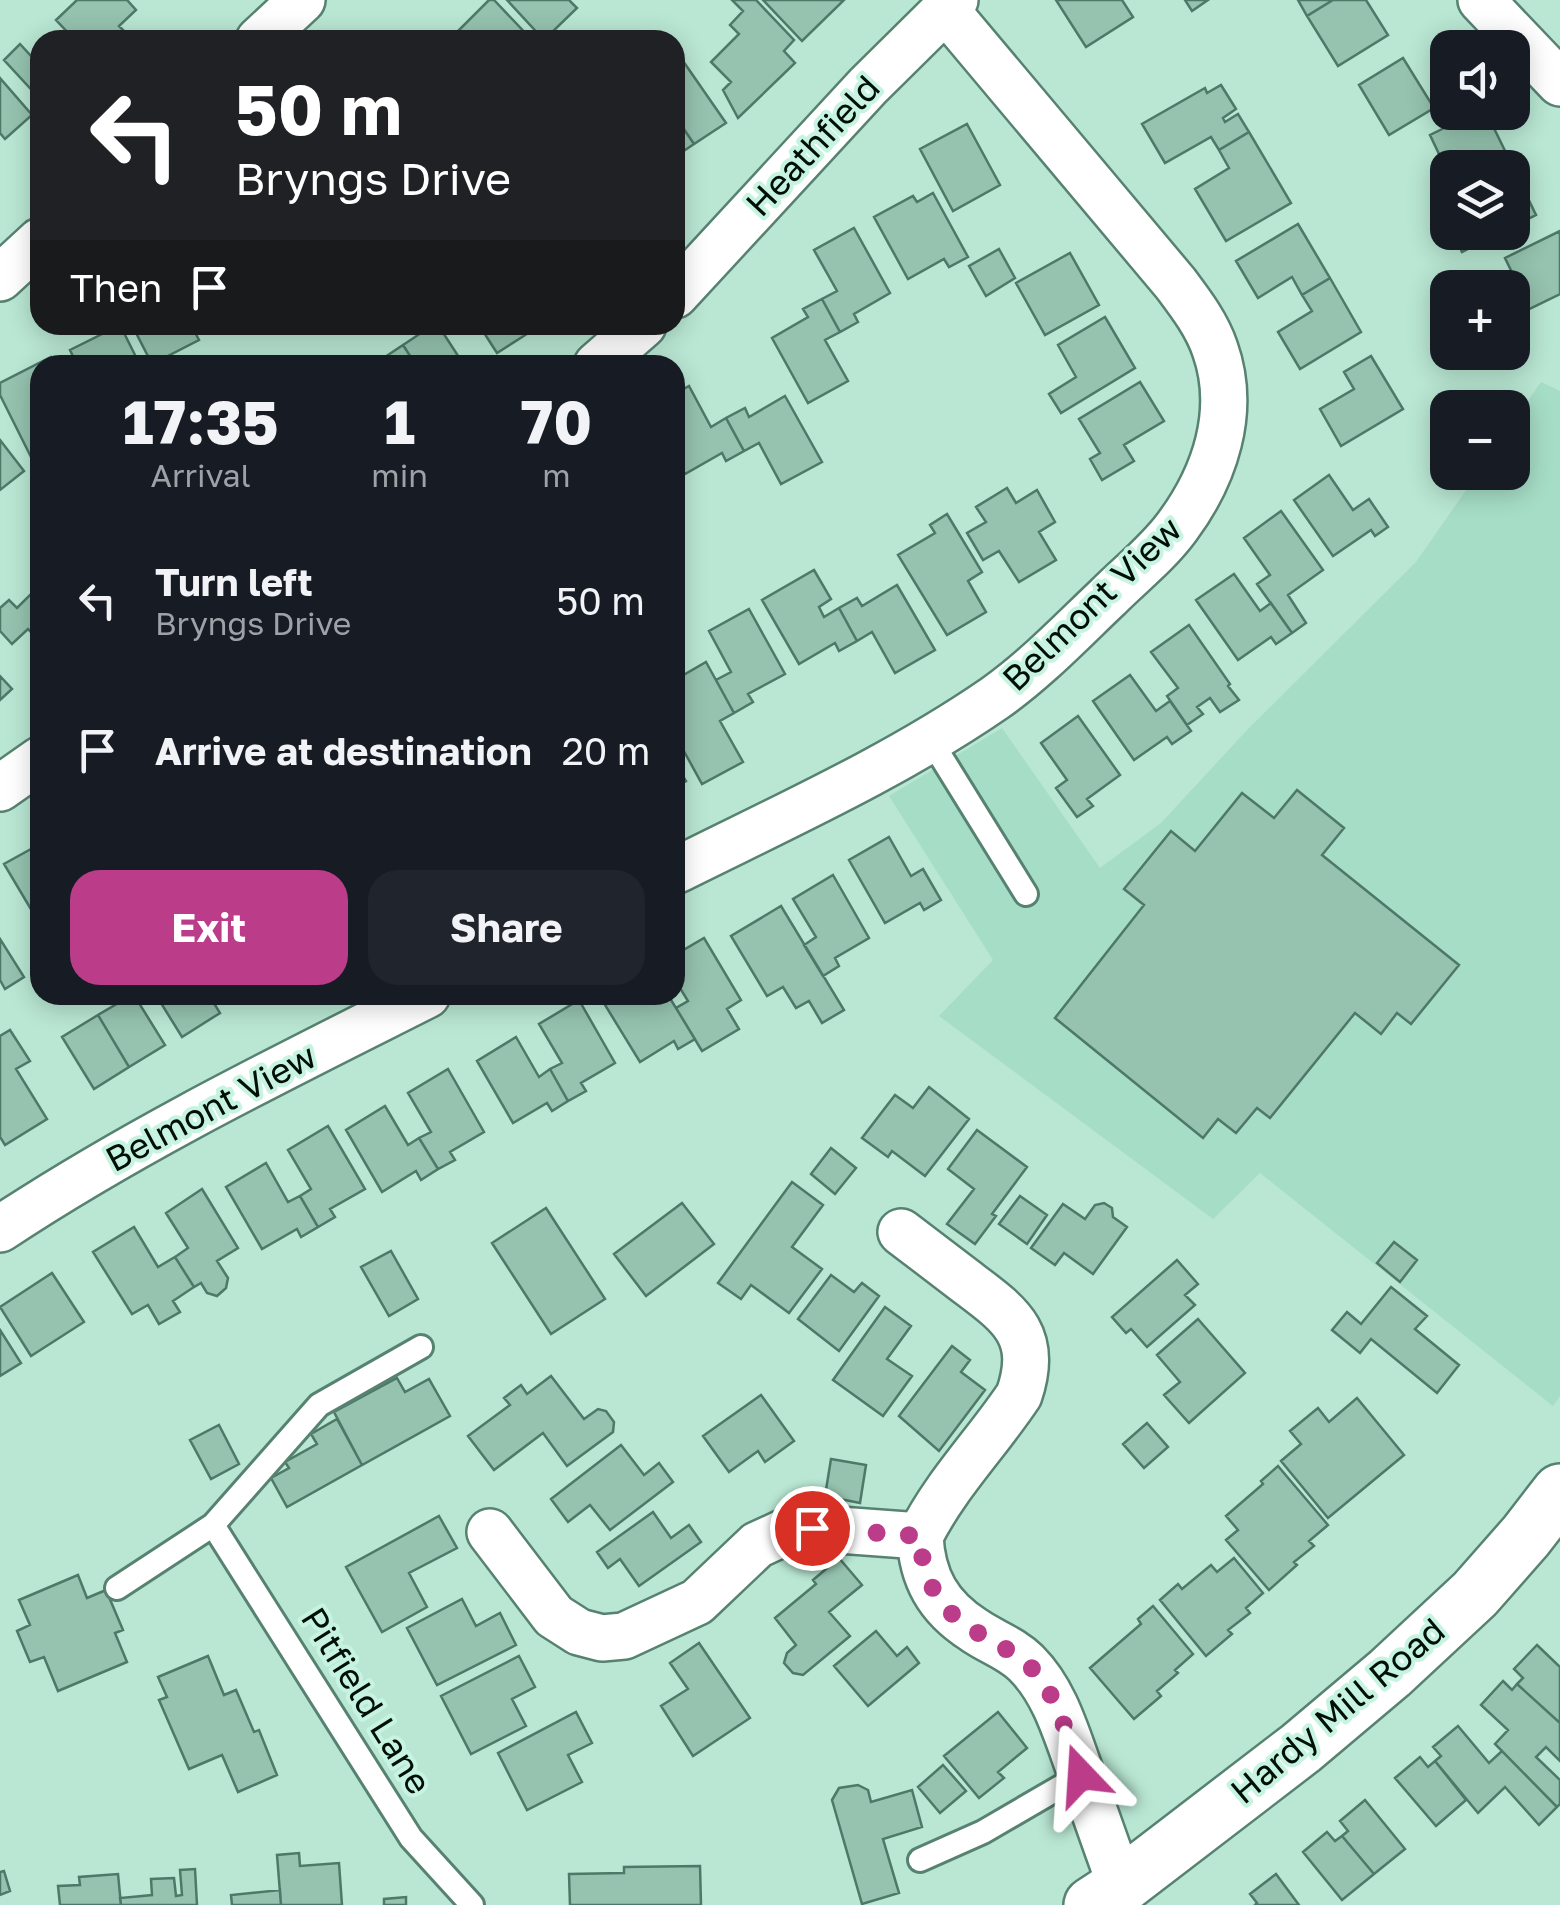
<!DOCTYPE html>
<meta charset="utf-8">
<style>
:root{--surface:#171b24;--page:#20242c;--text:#f1f3f6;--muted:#9ea1a6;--accent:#bb3c89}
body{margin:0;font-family:"Golos Text",sans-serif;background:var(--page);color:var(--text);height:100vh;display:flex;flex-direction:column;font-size:38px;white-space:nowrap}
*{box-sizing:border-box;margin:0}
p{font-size:32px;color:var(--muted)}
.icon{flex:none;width:55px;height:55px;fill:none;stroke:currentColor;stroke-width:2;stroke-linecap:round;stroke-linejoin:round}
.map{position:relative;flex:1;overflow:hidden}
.drawer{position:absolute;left:30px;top:355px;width:655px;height:650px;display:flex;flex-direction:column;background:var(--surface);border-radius:30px;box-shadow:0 5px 25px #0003}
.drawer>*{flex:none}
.guide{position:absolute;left:30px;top:30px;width:655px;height:305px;border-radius:30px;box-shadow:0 5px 25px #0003;background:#202124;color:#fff;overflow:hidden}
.fabs{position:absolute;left:1430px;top:30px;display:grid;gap:20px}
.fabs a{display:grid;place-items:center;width:100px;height:100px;border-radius:20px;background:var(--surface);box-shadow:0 5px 25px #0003;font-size:50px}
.pin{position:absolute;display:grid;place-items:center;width:85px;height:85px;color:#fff;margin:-42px;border:5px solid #fff;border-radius:50%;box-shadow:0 2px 10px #0007}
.me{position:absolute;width:110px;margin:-55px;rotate:340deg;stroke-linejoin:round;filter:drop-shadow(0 0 8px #0008)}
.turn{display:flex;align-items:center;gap:35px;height:210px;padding:0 40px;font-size:45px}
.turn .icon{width:130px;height:130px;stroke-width:2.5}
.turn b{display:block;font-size:70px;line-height:85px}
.then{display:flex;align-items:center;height:95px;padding:0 40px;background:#0003;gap:20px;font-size:38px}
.eta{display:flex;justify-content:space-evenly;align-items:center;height:170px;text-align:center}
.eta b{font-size:60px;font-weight:700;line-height:70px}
.primary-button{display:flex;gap:20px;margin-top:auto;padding:20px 40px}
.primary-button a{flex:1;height:115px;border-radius:30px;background:var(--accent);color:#fff;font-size:40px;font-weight:700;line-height:115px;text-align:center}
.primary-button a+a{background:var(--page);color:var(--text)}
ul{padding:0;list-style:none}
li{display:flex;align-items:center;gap:30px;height:150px;padding:0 40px}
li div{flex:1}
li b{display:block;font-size:38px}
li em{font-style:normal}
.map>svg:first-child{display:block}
.built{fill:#a6ddc6}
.building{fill:#95c3af;stroke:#4e7867;stroke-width:2.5}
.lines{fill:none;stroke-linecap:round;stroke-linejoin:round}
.lane-casing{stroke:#578271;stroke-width:28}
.street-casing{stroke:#578271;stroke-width:50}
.secondary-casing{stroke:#578271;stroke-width:60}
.lane{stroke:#fff;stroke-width:22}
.street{stroke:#fff;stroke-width:45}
.secondary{stroke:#fff;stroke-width:55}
.route{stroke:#bb3c89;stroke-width:18;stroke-dasharray:0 32.4}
.labels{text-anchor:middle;stroke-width:8;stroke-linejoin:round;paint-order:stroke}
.street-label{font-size:35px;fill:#010f09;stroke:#c6f4e0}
</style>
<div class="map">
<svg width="1560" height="1905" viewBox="0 0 1560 1905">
<rect width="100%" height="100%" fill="#b9e7d3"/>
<!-- built -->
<path class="built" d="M 1541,382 L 1560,391 L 1560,1396 L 1553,1406 L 1260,1173 L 1213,1219 L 939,1016 L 993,960 L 889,796 L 1002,728 L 1100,868 L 1161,823 L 1248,729 L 1416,562 L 1478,473 L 1512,472 L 1513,422 Z"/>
<!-- building -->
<path class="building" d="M 77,0 L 127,0 L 136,10 L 119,26 L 127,34 L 120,40 L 75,40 L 56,20 Z
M 489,0 L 494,0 L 532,40 L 449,40 Z
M 507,0 L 569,0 L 577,8 L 544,40 Z
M 732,0 L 756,0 L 794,40 L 784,51 L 795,63 L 738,118 L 723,90 L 731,82 L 711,62 L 739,34 L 730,25 L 743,11 Z
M 763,0 L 844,0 L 802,41 Z
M 1056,0 L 1122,0 L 1133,17 L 1086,47 Z
M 1185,0 L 1208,0 L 1192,11 Z
M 1298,0 L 1333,0 L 1307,16 Z
M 1333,0 L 1366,0 L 1388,35 L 1338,66 L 1307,16 Z
M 20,44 L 32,57 L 40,50 L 40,99 L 4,60 Z
M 1403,58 L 1434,108 L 1389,135 L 1359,85 Z
M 683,61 L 726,123 L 694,144 L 675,116 L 675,66 Z
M 0,78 L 32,115 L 5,139 L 0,133 Z
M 1221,85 L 1236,109 L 1223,118 L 1225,122 L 1238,114 L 1249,132 L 1219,150 L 1211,137 L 1165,163 L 1142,124 L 1205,88 L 1207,93 Z
M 1477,112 L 1486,112 L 1511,163 L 1503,168 L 1448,168 L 1448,173 L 1430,135 Z
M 675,116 L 694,144 L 675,157 Z
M 967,124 L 1000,185 L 953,211 L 920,149 Z
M 1249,132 L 1291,203 L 1226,241 L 1195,189 L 1229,168 L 1219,150 Z
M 1511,163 L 1536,215 L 1512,227 L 1512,168 L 1503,168 Z
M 933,193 L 968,257 L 949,267 L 944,259 L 908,279 L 874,217 L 913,196 L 917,202 Z
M 1298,224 L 1330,278 L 1302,295 L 1292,277 L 1258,298 L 1236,261 Z
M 854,228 L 890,293 L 854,314 L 858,322 L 840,332 L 822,299 L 837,291 L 814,250 Z
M 1560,231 L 1560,294 L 1521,313 L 1513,295 L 1521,291 L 1505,258 Z
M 1453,232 L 1501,232 L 1462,252 Z
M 999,249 L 1015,278 L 986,296 L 969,266 Z
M 1070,253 L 1099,305 L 1045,335 L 1016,283 Z
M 1330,278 L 1361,332 L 1300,369 L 1278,332 L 1312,311 L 1302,295 Z
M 822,299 L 840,332 L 825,340 L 848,381 L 808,403 L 772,338 L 808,317 L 803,309 Z
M 1105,317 L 1135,368 L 1061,413 L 1049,394 L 1076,377 L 1058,345 Z
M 112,325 L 120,325 L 140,365 L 77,365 L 70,350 L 106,332 L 104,329 Z
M 132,325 L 191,325 L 199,340 L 152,364 Z
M 433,325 L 438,325 L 464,365 L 416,365 L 403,345 Z
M 479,325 L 525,325 L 530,332 L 497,353 Z
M 403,345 L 416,365 L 373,365 Z
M 1371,356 L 1403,409 L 1341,446 L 1320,409 L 1354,389 L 1344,372 Z
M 51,357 L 55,365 L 40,365 L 40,459 L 34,463 L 0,395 L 0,383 Z
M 1140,382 L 1164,421 L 1124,445 L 1134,461 L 1102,480 L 1090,459 L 1100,453 L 1079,419 Z
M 689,386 L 711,427 L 726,418 L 744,451 L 726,461 L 722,453 L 685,474 L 675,455 L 675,394 Z
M 785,396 L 822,462 L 781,484 L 759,443 L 744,451 L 726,418 L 745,408 L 749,417 Z
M 0,440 L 24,471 L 0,490 Z
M 1329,475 L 1353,510 L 1369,499 L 1388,527 L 1375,536 L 1371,530 L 1333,556 L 1294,500 Z
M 1007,488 L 1016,503 L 1037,490 L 1055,522 L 1039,532 L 1056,560 L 1019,582 L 999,551 L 983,560 L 967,533 L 986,522 L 976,507 Z
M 1281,511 L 1323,570 L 1288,595 L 1306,623 L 1292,633 L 1257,584 L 1270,575 L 1244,538 Z
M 947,514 L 982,572 L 968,581 L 986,612 L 947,635 L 898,555 L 935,533 L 930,525 Z
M 814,570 L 831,599 L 819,607 L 824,617 L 839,608 L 857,641 L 839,651 L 835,643 L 799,664 L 762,600 Z
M 1234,574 L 1260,611 L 1271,603 L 1292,633 L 1276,644 L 1271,637 L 1238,660 L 1196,600 Z
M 897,585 L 935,650 L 895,673 L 872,632 L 857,641 L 839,608 L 857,598 L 862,606 Z
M 34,591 L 38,596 L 40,595 L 40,641 L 28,629 L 12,644 L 0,631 L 0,608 L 9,600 L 17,608 Z
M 749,609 L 785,674 L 748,694 L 753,702 L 734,713 L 716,680 L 731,672 L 709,631 Z
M 1189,625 L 1230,684 L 1228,686 L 1239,700 L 1220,712 L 1210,698 L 1197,707 L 1203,714 L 1187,725 L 1167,696 L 1178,688 L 1151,652 Z
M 706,662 L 734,713 L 720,721 L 743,762 L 702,784 L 675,735 L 675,680 Z
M 1130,675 L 1156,711 L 1170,701 L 1191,731 L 1172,744 L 1167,737 L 1134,760 L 1093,701 Z
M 0,676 L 12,689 L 0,700 Z
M 1078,716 L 1120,775 L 1087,799 L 1093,806 L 1077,817 L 1056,788 L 1067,780 L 1041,743 Z
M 675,763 L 686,781 L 675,788 Z
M 1297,790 L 1344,828 L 1322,855 L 1459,965 L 1411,1024 L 1397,1013 L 1381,1034 L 1355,1013 L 1270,1118 L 1257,1108 L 1236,1133 L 1218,1119 L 1203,1138 L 1055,1018 L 1144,905 L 1124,889 L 1171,831 L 1195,851 L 1242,793 L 1274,818 Z
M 889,837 L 911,876 L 923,869 L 941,900 L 924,910 L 920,903 L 885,923 L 849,860 Z
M 40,844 L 40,913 L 35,916 L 4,864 Z
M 833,875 L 869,938 L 835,958 L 839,966 L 823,976 L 804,945 L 816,937 L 793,899 Z
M 781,906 L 844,1010 L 822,1023 L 809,1001 L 796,1008 L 783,987 L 767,996 L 731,936 Z
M 704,938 L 741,1000 L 727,1009 L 739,1029 L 702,1051 L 676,1008 L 688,1001 L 675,980 L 675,955 Z
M 0,939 L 24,977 L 5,989 L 0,980 Z
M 132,995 L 134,995 L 165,1045 L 129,1067 L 98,1015 Z
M 156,995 L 209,995 L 220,1013 L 182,1037 Z
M 610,995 L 668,995 L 695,1039 L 678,1049 L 674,1041 L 640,1062 L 602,1000 Z
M 579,1000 L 615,1063 L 581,1083 L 586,1091 L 568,1101 L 550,1069 L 562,1063 L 539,1024 Z
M 98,1015 L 129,1067 L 94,1089 L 62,1037 Z
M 10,1030 L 30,1061 L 16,1069 L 47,1119 L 5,1145 L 0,1137 L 0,1036 Z
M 516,1037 L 539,1077 L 550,1069 L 568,1101 L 552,1111 L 547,1103 L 513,1123 L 477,1061 Z
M 448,1069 L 484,1132 L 450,1152 L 455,1160 L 438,1169 L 419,1138 L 431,1132 L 408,1093 Z
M 929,1087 L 969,1119 L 925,1176 L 892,1151 L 888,1157 L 862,1138 L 895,1095 L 913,1108 Z
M 385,1106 L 408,1145 L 419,1138 L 438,1169 L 421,1180 L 416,1171 L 382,1192 L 346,1130 Z
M 328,1126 L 365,1189 L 330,1209 L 335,1217 L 318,1227 L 300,1196 L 311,1189 L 288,1150 Z
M 977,1130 L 1027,1167 L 992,1214 L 996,1216 L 975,1244 L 947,1224 L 974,1189 L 948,1169 Z
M 831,1148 L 856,1168 L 835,1194 L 811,1174 Z
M 266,1163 L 288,1202 L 300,1196 L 318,1227 L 301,1237 L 297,1229 L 262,1249 L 226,1187 Z
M 792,1182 L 823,1205 L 792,1247 L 822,1269 L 789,1313 L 751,1285 L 741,1299 L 718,1283 Z
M 202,1189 L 238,1248 L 217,1261 L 228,1278 L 226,1288 L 217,1296 L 207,1293 L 201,1283 L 194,1287 L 175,1257 L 188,1248 L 166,1213 Z
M 1020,1196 L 1047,1215 L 1027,1244 L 999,1224 Z
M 682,1203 L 714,1244 L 646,1296 L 614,1254 Z
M 1104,1203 L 1112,1208 L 1113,1217 L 1127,1227 L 1093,1274 L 1064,1253 L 1055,1265 L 1031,1248 L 1063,1204 L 1085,1219 L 1095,1205 Z
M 546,1208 L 605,1299 L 551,1334 L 492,1243 Z
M 134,1227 L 158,1267 L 175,1257 L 194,1287 L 173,1301 L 180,1312 L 159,1324 L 148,1305 L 132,1314 L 93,1252 Z
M 1394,1242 L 1417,1260 L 1400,1282 L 1377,1263 Z
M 391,1251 L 418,1299 L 389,1316 L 361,1267 Z
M 1177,1260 L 1198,1284 L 1185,1295 L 1195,1305 L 1147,1347 L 1131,1329 L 1126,1333 L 1112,1317 Z
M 52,1273 L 84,1322 L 31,1356 L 0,1307 Z
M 831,1275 L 854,1292 L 862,1283 L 879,1296 L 839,1351 L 798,1319 Z
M 1391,1287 L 1427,1316 L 1415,1329 L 1459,1365 L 1437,1393 L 1371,1339 L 1360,1353 L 1332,1330 L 1347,1312 L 1361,1324 Z
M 885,1307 L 911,1326 L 887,1359 L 912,1376 L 883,1416 L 833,1380 Z
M 1198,1319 L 1245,1373 L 1189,1423 L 1164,1395 L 1180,1382 L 1157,1355 Z
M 0,1330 L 21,1363 L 0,1376 Z
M 952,1346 L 970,1360 L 961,1372 L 985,1390 L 939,1451 L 899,1416 Z
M 551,1376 L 584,1419 L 598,1409 L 606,1411 L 614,1422 L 613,1432 L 567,1466 L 543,1433 L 494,1470 L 468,1436 L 510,1405 L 504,1398 L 521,1385 L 527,1394 Z
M 397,1378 L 405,1392 L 429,1379 L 450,1416 L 362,1465 L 334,1412 Z
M 761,1395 L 794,1441 L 765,1462 L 758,1451 L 729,1472 L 703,1436 Z
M 1357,1398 L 1404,1455 L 1328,1518 L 1281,1461 L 1301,1444 L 1290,1431 L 1318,1408 L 1329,1422 Z
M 337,1419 L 362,1465 L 287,1507 L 271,1478 L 289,1468 L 285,1462 L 317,1444 L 311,1434 Z
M 1147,1423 L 1168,1447 L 1144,1468 L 1123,1444 Z
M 219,1425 L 239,1464 L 211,1479 L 190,1440 Z
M 621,1445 L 644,1475 L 659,1463 L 673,1482 L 610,1530 L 590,1505 L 568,1522 L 551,1499 Z
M 831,1459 L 866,1465 L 860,1503 L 825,1496 Z
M 1278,1466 L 1328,1525 L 1309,1541 L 1314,1546 L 1294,1562 L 1297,1565 L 1269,1590 L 1226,1540 L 1238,1530 L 1226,1516 L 1263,1484 L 1261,1481 Z
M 653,1512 L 671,1538 L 689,1525 L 701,1542 L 639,1586 L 620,1559 L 608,1568 L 597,1552 Z
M 439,1516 L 457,1548 L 409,1573 L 427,1607 L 382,1632 L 346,1567 Z
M 839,1558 L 862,1585 L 829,1612 L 850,1636 L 803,1675 L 793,1673 L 784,1663 L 787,1653 L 796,1645 L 775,1618 L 816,1584 L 813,1580 Z
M 1234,1558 L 1263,1593 L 1246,1608 L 1250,1613 L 1228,1630 L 1232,1634 L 1206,1656 L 1160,1600 L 1178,1584 L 1182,1589 L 1211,1565 L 1217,1572 Z
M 78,1575 L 87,1598 L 106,1590 L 123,1630 L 115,1633 L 127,1662 L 58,1691 L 44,1657 L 30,1662 L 17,1631 L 30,1625 L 19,1600 Z
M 462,1599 L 476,1626 L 500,1613 L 516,1645 L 437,1685 L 407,1628 Z
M 1153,1606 L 1193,1654 L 1175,1670 L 1178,1673 L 1157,1691 L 1161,1696 L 1134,1719 L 1090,1668 L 1141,1624 L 1138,1619 Z
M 876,1631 L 897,1656 L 907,1647 L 919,1663 L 868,1706 L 834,1666 Z
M 699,1643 L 750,1718 L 693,1756 L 661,1706 L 688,1689 L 670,1663 Z
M 1537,1645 L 1560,1667 L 1560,1723 L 1517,1684 L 1523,1678 L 1514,1669 Z
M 208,1656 L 224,1695 L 236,1690 L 254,1732 L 259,1730 L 277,1775 L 238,1792 L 222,1755 L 189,1769 L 159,1700 L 167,1697 L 158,1677 Z
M 519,1656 L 535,1687 L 512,1699 L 526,1726 L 471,1754 L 441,1696 Z
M 1503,1681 L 1512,1690 L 1517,1684 L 1560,1723 L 1560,1761 L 1546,1747 L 1536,1757 L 1560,1780 L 1560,1804 L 1557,1807 L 1495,1744 L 1508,1730 L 1481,1705 Z
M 576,1712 L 592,1743 L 568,1755 L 582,1782 L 527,1810 L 498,1753 Z
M 998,1712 L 1027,1748 L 998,1772 L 1004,1778 L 979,1798 L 944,1756 Z
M 1458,1726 L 1489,1763 L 1502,1751 L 1557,1807 L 1539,1825 L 1505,1787 L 1478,1813 L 1435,1761 L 1441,1756 L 1433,1747 Z
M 1420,1757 L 1428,1767 L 1435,1761 L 1466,1800 L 1436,1826 L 1395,1778 Z
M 943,1765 L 966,1791 L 940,1813 L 918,1787 Z
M 858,1785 L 868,1790 L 871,1802 L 912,1790 L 922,1827 L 883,1839 L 899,1893 L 862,1904 L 832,1800 L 839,1788 Z
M 1365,1800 L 1405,1849 L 1374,1874 L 1342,1836 L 1348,1831 L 1340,1821 Z
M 1327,1832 L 1335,1841 L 1342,1836 L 1374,1874 L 1342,1900 L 1303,1852 Z
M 299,1853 L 300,1866 L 339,1863 L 342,1905 L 281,1905 L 277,1855 Z
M 700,1866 L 701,1905 L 570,1905 L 569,1874 L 624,1873 L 624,1867 Z
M 195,1869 L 197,1905 L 121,1905 L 120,1898 L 152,1895 L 151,1879 L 174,1878 L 176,1896 L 182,1895 L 180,1870 Z
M 4,1871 L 10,1891 L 0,1895 L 0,1872 Z
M 118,1874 L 121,1905 L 60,1905 L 58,1886 L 80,1885 L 79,1877 Z
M 1276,1874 L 1299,1905 L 1255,1905 L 1257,1903 L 1250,1894 Z
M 280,1890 L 281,1905 L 232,1905 L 231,1895 Z
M 406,1897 L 406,1905 L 384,1905 L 384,1899 Z"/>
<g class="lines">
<defs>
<path id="lane" d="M 930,739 L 1026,894
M 213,1525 L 411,1838 L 472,1905
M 117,1588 L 213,1525 L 319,1405 L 421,1347
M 920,1860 L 983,1832 L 1081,1775"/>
<path id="street" d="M 1481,0 L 1560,83
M 259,40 L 302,0
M 0,278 L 40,241
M 675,295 L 868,86 L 955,0
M 597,365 L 643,325
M 0,788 L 40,760
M 675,871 C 783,817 895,767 995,698 C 1036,669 1071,632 1108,597 C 1131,574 1158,553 1177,527 C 1215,476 1237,411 1215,349 C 1207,325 1191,304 1176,284 L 945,9
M 0,1229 C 136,1139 282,1068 427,995
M 901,1232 C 922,1248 943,1264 964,1280 C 1009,1314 1040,1333 1019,1395 C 987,1443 946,1484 920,1536
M 490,1532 L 554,1616 L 579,1632 L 602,1638 L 624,1636 L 697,1602 L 757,1545 L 783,1533 L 812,1528 L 920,1536 C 922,1578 938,1607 974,1630 C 991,1642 1011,1648 1026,1663 C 1055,1692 1066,1733 1080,1771 C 1094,1810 1107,1848 1121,1886"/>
<path id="secondary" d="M 1092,1905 L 1121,1886 L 1301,1748 L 1390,1673 L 1475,1594 L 1526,1536 L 1560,1492"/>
</defs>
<!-- lane casing -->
<use href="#lane" class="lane-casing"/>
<!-- street casing -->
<use href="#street" class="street-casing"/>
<!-- secondary casing -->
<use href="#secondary" class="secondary-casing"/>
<!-- lane -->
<use href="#lane" class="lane"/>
<!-- street -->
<use href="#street" class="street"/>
<!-- secondary -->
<use href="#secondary" class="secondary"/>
</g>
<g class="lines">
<!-- route -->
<path class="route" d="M 812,1528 L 920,1536 C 922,1578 938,1609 975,1631 C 1000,1647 1026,1656 1043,1682 C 1061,1709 1070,1744 1081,1775"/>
</g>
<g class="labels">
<!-- street labels -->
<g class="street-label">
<text transform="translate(813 146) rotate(-47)" y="12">Heathfield</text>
<text transform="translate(1092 604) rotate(-44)" y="12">Belmont View</text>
<text transform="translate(211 1108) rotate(-28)" y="12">Belmont View</text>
<text transform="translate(366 1701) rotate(58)" y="12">Pitfield Lane</text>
<text transform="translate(1338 1711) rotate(-40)" y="12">Hardy Mill Road</text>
</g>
</g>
</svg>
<div class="fabs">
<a><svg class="icon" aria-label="sound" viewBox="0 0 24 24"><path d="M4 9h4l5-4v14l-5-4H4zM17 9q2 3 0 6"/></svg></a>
<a><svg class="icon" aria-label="layers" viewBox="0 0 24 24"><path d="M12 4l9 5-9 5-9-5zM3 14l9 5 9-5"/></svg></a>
<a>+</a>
<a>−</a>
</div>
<div class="pin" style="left:812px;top:1528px;background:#d93025"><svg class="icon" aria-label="arrive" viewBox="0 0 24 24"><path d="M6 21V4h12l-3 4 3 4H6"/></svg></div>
<svg class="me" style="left:1081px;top:1775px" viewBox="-20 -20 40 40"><path d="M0-17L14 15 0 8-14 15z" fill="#bb3c89" stroke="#fff" stroke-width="4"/></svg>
<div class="guide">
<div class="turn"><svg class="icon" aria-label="left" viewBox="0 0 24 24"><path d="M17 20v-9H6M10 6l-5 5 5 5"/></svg><div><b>50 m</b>Bryngs Drive</div></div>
<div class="then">Then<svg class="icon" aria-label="arrive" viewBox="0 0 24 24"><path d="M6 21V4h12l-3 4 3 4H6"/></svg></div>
</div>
<section class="drawer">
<div class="eta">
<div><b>17:35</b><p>Arrival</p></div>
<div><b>1</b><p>min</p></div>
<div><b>70</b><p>m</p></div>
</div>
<ul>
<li><svg class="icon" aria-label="left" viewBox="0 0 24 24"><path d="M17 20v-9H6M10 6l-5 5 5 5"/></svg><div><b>Turn left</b><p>Bryngs Drive</p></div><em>50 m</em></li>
<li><svg class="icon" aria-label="arrive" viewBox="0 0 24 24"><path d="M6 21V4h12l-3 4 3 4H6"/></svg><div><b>Arrive at destination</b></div><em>20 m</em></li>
</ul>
<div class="primary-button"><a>Exit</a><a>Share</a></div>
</section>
</div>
